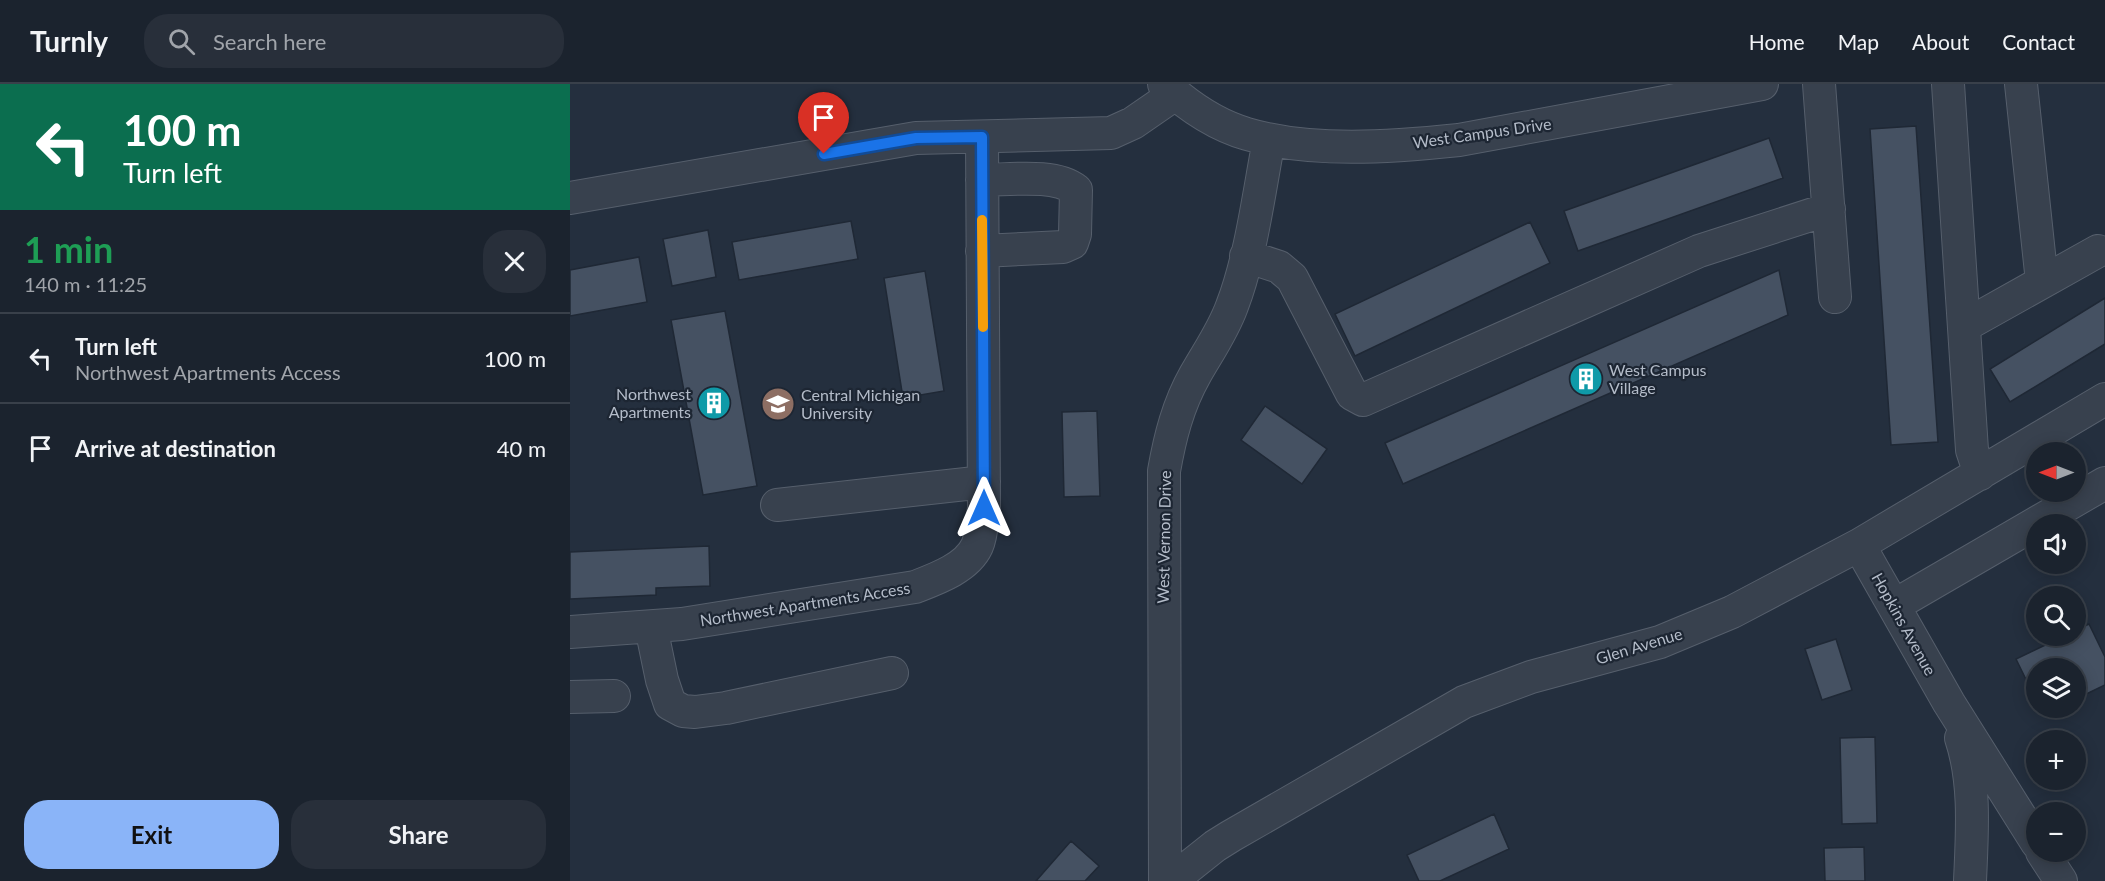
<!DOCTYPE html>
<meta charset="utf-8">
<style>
:root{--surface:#1b232e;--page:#282f3a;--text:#f1f3f6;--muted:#a0a4aa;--line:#39404a;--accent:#8ab4f8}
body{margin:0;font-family:Lato,sans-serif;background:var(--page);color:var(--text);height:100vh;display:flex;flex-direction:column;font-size:22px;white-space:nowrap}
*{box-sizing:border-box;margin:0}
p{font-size:20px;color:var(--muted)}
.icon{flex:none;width:33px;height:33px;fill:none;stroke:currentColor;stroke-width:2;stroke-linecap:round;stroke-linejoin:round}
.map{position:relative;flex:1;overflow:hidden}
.details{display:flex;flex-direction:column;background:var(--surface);width:570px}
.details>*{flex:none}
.hud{background:#0b6e4f;color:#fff;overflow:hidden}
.needle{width:39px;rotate:270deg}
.tools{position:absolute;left:1456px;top:358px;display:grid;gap:12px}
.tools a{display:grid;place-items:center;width:60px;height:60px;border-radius:50%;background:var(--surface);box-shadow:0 3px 15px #0003,0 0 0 2px var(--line);font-size:30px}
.pin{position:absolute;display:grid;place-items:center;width:51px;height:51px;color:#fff;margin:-62px -26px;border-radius:50% 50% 50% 0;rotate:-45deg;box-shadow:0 0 6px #0007}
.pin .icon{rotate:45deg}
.me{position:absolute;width:66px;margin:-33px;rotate:0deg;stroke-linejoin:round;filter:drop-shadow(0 0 4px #0008)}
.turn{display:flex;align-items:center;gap:21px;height:126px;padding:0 24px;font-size:27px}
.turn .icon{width:78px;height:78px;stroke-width:2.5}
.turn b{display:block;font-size:42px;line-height:51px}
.round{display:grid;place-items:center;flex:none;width:63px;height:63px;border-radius:24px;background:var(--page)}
.head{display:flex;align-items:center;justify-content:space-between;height:102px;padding:0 24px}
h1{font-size:36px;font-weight:700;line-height:45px;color:#1e9e55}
.cta{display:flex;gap:12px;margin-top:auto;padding:12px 24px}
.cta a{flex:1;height:69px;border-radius:24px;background:var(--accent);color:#111;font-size:24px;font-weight:700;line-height:69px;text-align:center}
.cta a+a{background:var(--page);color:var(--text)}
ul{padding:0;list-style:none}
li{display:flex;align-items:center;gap:18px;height:90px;padding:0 24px;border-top:2px solid var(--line)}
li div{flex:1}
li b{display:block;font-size:22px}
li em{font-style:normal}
header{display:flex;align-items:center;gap:36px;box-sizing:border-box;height:84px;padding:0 30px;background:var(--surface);border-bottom:2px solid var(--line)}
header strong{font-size:28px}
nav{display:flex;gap:33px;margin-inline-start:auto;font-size:21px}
.search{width:420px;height:54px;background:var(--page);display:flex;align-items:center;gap:15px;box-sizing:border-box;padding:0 21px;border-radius:24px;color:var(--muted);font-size:22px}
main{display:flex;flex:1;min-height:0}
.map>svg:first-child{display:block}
.building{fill:#455162;stroke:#1f2835;stroke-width:1.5}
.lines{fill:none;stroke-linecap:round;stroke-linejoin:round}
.minor-casing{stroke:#565f6c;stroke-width:34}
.minor{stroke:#38414e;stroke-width:32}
.route-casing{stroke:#114b97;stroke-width:15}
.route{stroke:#1a73e8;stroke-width:10}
.slow{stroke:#f59e0b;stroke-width:10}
.labels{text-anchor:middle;stroke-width:4.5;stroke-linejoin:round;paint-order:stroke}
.street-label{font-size:16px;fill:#b4bcc9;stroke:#1d2633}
.poi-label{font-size:16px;fill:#b4bcc9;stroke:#1d2633;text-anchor:start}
</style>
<header>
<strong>Turnly</strong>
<div class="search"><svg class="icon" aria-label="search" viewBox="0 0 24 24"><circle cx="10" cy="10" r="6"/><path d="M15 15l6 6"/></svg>Search here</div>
<nav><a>Home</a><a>Map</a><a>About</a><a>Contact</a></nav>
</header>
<main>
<section class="details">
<div class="hud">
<div class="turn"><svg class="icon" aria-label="left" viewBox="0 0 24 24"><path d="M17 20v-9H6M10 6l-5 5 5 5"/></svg><div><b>100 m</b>Turn left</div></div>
</div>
<div class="head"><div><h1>1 min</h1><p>140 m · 11:25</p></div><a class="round"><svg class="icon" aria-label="close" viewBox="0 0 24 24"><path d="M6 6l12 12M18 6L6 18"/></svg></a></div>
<ul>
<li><svg class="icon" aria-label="left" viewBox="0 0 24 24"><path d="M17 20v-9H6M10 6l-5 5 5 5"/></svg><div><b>Turn left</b><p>Northwest Apartments Access</p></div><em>100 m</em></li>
<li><svg class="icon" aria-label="arrive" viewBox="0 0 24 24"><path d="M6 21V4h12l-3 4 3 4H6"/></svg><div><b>Arrive at destination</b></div><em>40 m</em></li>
</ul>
<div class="cta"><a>Exit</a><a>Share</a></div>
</section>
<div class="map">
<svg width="1535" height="797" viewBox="0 0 1535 797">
<rect width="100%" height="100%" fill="#242f3e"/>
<!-- building -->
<path class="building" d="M 1346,42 L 1368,358 L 1321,361 L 1300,45 Z
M 1199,54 L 1213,94 L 1008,167 L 994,127 Z
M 281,137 L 288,175 L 169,196 L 162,158 Z
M 960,138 L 980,179 L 785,272 L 765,230 Z
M 138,146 L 146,193 L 102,202 L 93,155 Z
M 69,173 L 77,218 L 0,232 L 0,186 Z
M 1209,186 L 1218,231 L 833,400 L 815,359 Z
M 355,187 L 374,307 L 333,314 L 314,194 Z
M 1535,214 L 1535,260 L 1440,318 L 1420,285 Z
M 155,227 L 187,402 L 133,411 L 101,236 Z
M 695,322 L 757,365 L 732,400 L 671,356 Z
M 527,327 L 530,412 L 494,413 L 492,328 Z
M 139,462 L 140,502 L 86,504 L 86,511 L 0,515 L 0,468 Z
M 1519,540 L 1535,573 L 1535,601 L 1506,615 L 1506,585 L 1467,585 L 1467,618 L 1446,575 L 1494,552 L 1506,552 L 1506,546 Z
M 1266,555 L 1282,606 L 1252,616 L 1235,565 Z
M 1305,653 L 1307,739 L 1272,740 L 1270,654 Z
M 924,730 L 939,765 L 870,797 L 849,797 L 837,771 Z
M 501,757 L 529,782 L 515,797 L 466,797 Z
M 1294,763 L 1295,797 L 1255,797 L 1254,764 Z"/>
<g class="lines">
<defs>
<path id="minor" d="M 594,0 C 618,22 646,41 677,50 C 741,69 822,63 889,56 L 1192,0
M 1249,0 L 1265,213
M 1378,0 L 1402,366 L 1410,390
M 1451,0 L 1472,198
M 412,96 C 439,96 485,89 506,106 L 505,150 L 502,159 L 493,163 L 412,167
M 0,114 L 346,54 L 541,49 L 563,39 L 605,10
M 676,172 L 709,183 L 722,194 L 782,310 L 793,316 L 1129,167 L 1259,125
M 1394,242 L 1528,167
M 207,421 L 414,398
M 1289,461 L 1379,619 L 1467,759
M 1325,521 L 1535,399
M 81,543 L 92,596 L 100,620 L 113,627 L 125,628 L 156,624 L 322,589
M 0,548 L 112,540 L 345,503 C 366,495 397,484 407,462 C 412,451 412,435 414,424 L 412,53
M 0,613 L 44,612
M 1391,654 C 1406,699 1402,750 1400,797
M 1472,768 L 1491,797
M 595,797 L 594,387 C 600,353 608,321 625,291 C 638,268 653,247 662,222 C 681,173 689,108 699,56
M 601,797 L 645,762 L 661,752 L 894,618 L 961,593 L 1090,558 L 1162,528 L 1289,461 L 1535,315"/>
</defs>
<!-- minor casing -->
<use href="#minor" class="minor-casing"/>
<!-- minor -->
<use href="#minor" class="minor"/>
</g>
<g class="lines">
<defs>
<path id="route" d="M 254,70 L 346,54 L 412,53 L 414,424"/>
</defs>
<!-- route casing -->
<use href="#route" class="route-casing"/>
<!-- route -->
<use href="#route" class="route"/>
<!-- slow -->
<path class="slow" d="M 412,136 L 413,243"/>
</g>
<!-- icons -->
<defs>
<symbol id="building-disc" viewBox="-11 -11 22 22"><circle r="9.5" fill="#0f9aa8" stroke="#1d2633"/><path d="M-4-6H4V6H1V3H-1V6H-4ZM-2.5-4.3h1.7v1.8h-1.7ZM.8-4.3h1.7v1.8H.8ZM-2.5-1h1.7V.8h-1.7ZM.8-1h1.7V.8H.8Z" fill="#fff"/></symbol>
<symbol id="university-disc" viewBox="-11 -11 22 22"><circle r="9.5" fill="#8d6e63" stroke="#1d2633"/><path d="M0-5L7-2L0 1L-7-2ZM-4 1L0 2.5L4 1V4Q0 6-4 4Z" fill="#fff"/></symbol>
</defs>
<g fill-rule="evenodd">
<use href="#building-disc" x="997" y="276" width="38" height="38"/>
<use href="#building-disc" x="125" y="300" width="38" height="38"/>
<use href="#university-disc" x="189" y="301" width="38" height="38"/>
</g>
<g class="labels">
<!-- street labels -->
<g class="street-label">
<text transform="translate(912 49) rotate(-8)" y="6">West Campus Drive</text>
<text transform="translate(594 453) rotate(-89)" y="6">West Vernon Drive</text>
<text transform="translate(235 520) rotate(-9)" y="6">Northwest Apartments Access</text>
<text transform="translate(1334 540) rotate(61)" y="6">Hopkins Avenue</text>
<text transform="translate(1069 562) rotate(-17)" y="6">Glen Avenue</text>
</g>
<!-- poi labels -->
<g class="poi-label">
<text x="1039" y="292">West Campus<tspan x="1039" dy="18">Village</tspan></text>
<text x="121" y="316" text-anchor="end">Northwest<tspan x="121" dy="18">Apartments</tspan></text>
<text x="231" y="317">Central Michigan<tspan x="231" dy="18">University</tspan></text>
</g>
</g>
</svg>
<div class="tools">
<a><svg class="needle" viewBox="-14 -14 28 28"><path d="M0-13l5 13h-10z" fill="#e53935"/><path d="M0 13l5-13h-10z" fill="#a0a4aa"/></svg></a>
<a><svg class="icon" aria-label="sound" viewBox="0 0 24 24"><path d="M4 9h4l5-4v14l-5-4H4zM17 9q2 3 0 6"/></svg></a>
<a><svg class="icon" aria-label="search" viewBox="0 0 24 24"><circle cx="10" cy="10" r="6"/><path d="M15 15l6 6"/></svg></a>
<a><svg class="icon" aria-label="layers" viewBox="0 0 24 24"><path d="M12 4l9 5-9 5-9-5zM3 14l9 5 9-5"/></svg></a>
<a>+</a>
<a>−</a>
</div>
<div class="pin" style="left:254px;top:70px;background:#d93025"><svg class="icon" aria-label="arrive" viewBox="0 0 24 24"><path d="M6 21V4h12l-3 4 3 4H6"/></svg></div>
<svg class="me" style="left:414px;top:424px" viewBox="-20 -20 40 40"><path d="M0-17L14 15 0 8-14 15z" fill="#1a73e8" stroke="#fff" stroke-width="4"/></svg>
</div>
</main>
